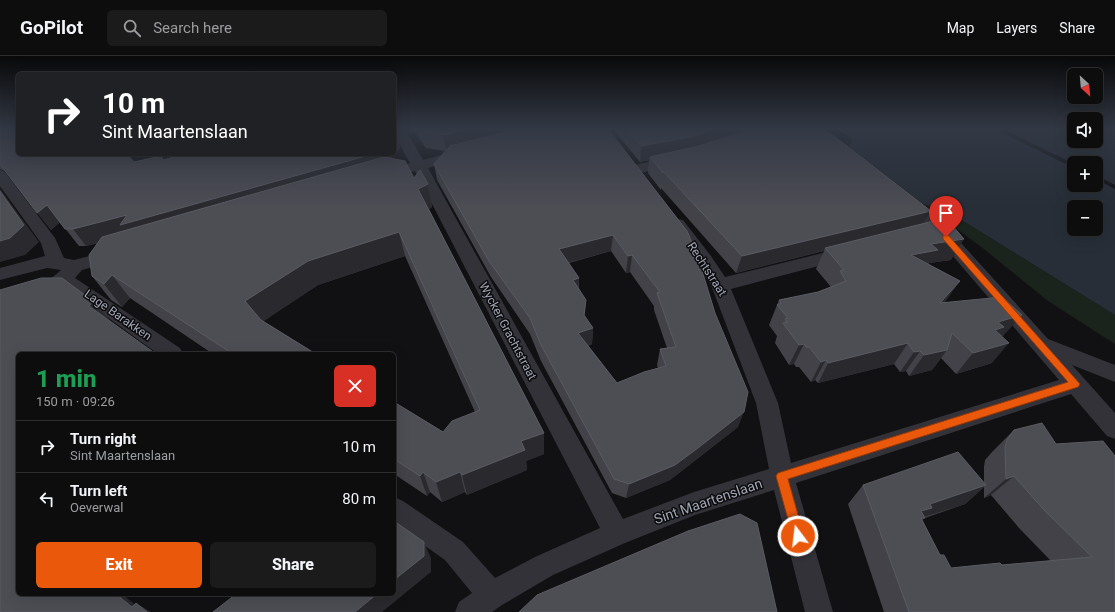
<!DOCTYPE html>
<meta charset="utf-8">
<style>
:root{--surface:#0d0d0e;--page:#1b1b1c;--text:#f1f3f6;--muted:#9a9c9e;--line:#2d2d2e;--accent:#ea580c}
body{margin:0;font-family:Roboto,sans-serif;background:var(--page);color:var(--text);height:100vh;display:flex;flex-direction:column;font-size:15px;white-space:nowrap}
*{box-sizing:border-box;margin:0}
p{font-size:13px;color:var(--muted)}
.icon{flex:none;width:22px;height:22px;fill:none;stroke:currentColor;stroke-width:2;stroke-linecap:round;stroke-linejoin:round}
.map{position:relative;flex:1;overflow:hidden}
.details{position:absolute;left:16px;top:296px;width:380px;height:244px;display:flex;flex-direction:column;background:var(--surface);border-radius:6px;box-shadow:0 4px 16px #0002,0 0 0 1px var(--line)}
.details>*{flex:none}
.banner{position:absolute;left:16px;top:16px;width:380px;height:84px;border-radius:6px;box-shadow:0 4px 16px #0002,0 0 0 1px var(--line);background:#202124;color:#fff;overflow:hidden}
.needle{width:26px;rotate:154deg}
.buttons{position:absolute;left:1067px;top:12px;display:grid;gap:8px}
.buttons a{display:grid;place-items:center;width:36px;height:36px;border-radius:6px;background:var(--surface);box-shadow:0 4px 16px #0002,0 0 0 1px var(--line);font-size:20px}
.pin{position:absolute;display:grid;place-items:center;width:34px;height:34px;color:#fff;margin:-41px -17px;border-radius:50% 50% 50% 0;rotate:-45deg;box-shadow:0 0 4px #0007}
.pin .icon{rotate:45deg}
.me{position:absolute;width:44px;margin:-22px;rotate:345deg;stroke-linejoin:round;filter:drop-shadow(0 0 3px #0008)}
.turn{display:flex;align-items:center;gap:14px;height:84px;padding:0 20px;font-size:18px}
.turn .icon{width:52px;height:52px;stroke-width:2.5}
.turn b{display:block;font-size:28px;line-height:34px}
.round{display:grid;place-items:center;flex:none;width:42px;height:42px;border-radius:6px;background:var(--page)}
.head{display:flex;align-items:center;justify-content:space-between;height:68px;padding:0 20px}
h1{font-size:24px;font-weight:800;line-height:30px;color:#1e9e55}
.button{display:flex;gap:8px;margin-top:auto;padding:8px 20px}
.button a{flex:1;height:46px;border-radius:6px;background:var(--accent);color:#fff;font-size:16px;font-weight:800;line-height:46px;text-align:center}
.button a+a{background:var(--page);color:var(--text)}
ul{padding:0;list-style:none}
li{display:flex;align-items:center;gap:12px;height:52px;padding:0 20px;border-top:1px solid var(--line)}
li div{flex:1}
li b{display:block;font-size:15px}
li em{font-style:normal}
header{display:flex;align-items:center;gap:24px;box-sizing:border-box;height:56px;padding:0 20px;background:var(--surface);border-bottom:1px solid var(--line)}
header strong{font-size:19px}
nav{display:flex;gap:22px;margin-inline-start:auto;font-size:14px}
.search{width:280px;height:36px;background:var(--page);display:flex;align-items:center;gap:10px;box-sizing:border-box;padding:0 14px;border-radius:6px;color:var(--muted);font-size:15px}
.map>svg:first-child{display:block}
.green{fill:#1b231d}
.water{fill:#272e37;fill-rule:evenodd}
.pier{fill:#111113}
.lines{fill:none;stroke-linecap:round;stroke-linejoin:round}
.street{fill:#323238;fill-rule:evenodd}
.wall{fill:#424248;fill-rule:evenodd}
.shaded-wall{fill:#2a2a2e}
.building{fill:#4d4d54;stroke:#5a5b63;fill-rule:evenodd}
.route{fill:#ea580c;stroke:#983908}
.labels{text-anchor:middle;stroke-width:3;stroke-linejoin:round;paint-order:stroke}
.street-label{font-size:12px;fill:#a2a5b4;stroke:#0c0c0e}
.near-street-label{font-size:14px;fill:#a2a5b4;stroke:#0c0c0e}
</style>
<header>
<strong>GoPilot</strong>
<div class="search"><svg class="icon" aria-label="search" viewBox="0 0 24 24"><circle cx="10" cy="10" r="6"/><path d="M15 15l6 6"/></svg>Search here</div>
<nav><a>Map</a><a>Layers</a><a>Share</a></nav>
</header>
<div class="map">
<svg width="1115" height="556" viewBox="0 0 1115 556">
<rect width="100%" height="100%" fill="#111113"/>
<!-- green -->
<path class="green" d="M 923,148 L 947,155 L 1115,259 L 1115,288 L 1048,245 L 984,193 Z"/>
<!-- water -->
<path class="water" d="M 837,73 L 995,73 L 1074,112 L 1074,129 L 1096,129 L 1096,123 L 1115,133 L 1115,259 L 947,155 L 923,148 L 848,90 L 852,87 L 851,82 ZM 1074,151 L 1096,151 L 1096,173 L 1074,173 Z
M 1002,73 L 1074,73 L 1074,85 L 1096,85 L 1096,73 L 1115,73 L 1115,129 L 1096,119 L 1096,107 L 1074,107 L 1074,108 Z"/>
<!-- pier -->
<path class="pier" d="M 995,73 L 1002,73 L 1074,108 L 1074,112 Z"/>
<g class="lines">
<!-- street -->
<path class="street" d="M 394,73 L 405,73 L 423,104 L 463,93 L 468,94 L 470,97 L 468,100 L 428,112 L 623,463 L 694,436 L 769,413 L 756,347 L 711,229 L 698,208 L 669,168 L 671,164 L 677,163 L 683,164 L 711,200 L 725,221 L 847,191 L 853,193 L 856,197 L 853,201 L 731,233 L 778,347 L 791,407 L 1059,324 L 940,185 L 899,151 L 897,147 L 899,143 L 905,142 L 911,143 L 952,177 L 1048,283 L 1115,309 L 1115,326 L 1072,309 L 1115,357 L 1115,383 L 1107,380 L 1071,338 L 796,427 L 833,556 L 805,556 L 774,434 L 695,459 L 625,487 L 553,519 L 502,549 L 492,556 L 455,556 L 459,546 L 472,537 L 445,504 L 394,468 L 394,441 L 403,445 L 463,486 L 495,522 L 535,501 L 600,472 L 415,115 L 382,125 L 377,123 L 374,120 L 377,117 L 410,107 L 394,78 Z
M 674,100 L 679,102 L 682,105 L 679,108 L 636,118 L 631,116 L 628,113 L 631,110 Z
M 0,114 L 5,116 L 55,182 L 64,202 L 74,204 L 116,193 L 122,195 L 125,199 L 122,203 L 82,214 L 75,222 L 180,292 L 183,298 L 158,298 L 67,232 L 64,232 L 46,241 L 0,255 L 0,241 C 21,235 45,230 61,214 L 47,212 L 0,224 L 0,212 L 45,200 L 41,187 L 0,130 Z"/>
</g>
<!-- wall -->
<path class="wall" d="M 0,73 L 134,106 L 161,100 L 163,104 L 396,75 L 400,92 L 391,102 L 414,122 L 428,128 L 432,151 L 429,153 L 544,377 L 544,398 L 526,405 L 527,414 L 467,439 L 465,436 L 442,446 L 430,436 L 427,440 L 394,418 L 394,346 L 443,376 L 475,356 L 405,200 L 318,229 L 263,265 L 316,298 L 213,298 L 130,242 L 122,251 L 111,244 L 92,220 L 98,187 L 86,190 L 79,190 L 60,166 L 51,174 L 5,115 L 0,113 Z
M 406,73 L 608,73 L 738,371 L 670,424 L 626,442 L 612,437 L 541,305 L 530,278 L 491,221 L 437,124 L 434,108 L 445,95 L 426,92 L 414,75 L 410,79 ZM 611,195 L 626,217 L 630,216 L 654,250 L 654,254 L 667,292 L 660,293 L 657,309 L 658,312 L 617,327 L 588,290 L 592,288 L 593,272 L 585,261 L 579,232 L 579,222 L 569,207 Z
M 613,73 L 823,73 L 931,155 L 924,168 L 951,204 L 929,207 L 929,209 L 945,246 L 1004,279 L 1002,280 L 992,307 L 956,318 L 941,302 L 932,314 L 909,320 L 906,315 L 900,316 L 894,308 L 818,327 L 815,324 L 811,326 L 799,311 L 796,311 L 794,308 L 789,309 L 775,287 L 777,280 L 769,269 L 779,244 L 818,236 L 831,231 L 816,213 L 824,195 L 736,217 L 661,132 L 661,134 L 648,117 L 649,104 L 640,106 Z
M 1042,367 L 1115,556 L 884,556 L 848,448 L 863,429 L 984,427 L 984,411 L 985,404 L 993,395 L 1014,374 ZM 984,431 L 984,442 L 991,439 L 1019,472 L 1051,505 L 1002,509 L 951,512 L 940,499 L 922,464 L 925,462 L 965,448 Z"/>
<!-- shaded-wall -->
<path class="shaded-wall" d="M 409,73 L 413,73 L 414,75 L 410,79 Z
M 468,73 L 535,73 L 446,96 L 443,79 Z
M 714,73 L 759,73 L 652,104 L 650,101 L 649,104 L 640,106 L 641,90 Z
M 396,75 L 400,92 L 382,114 L 86,190 L 73,173 L 127,159 L 373,98 L 394,98 L 394,78 Z
M 428,128 L 432,151 L 423,157 L 418,133 Z
M 0,133 L 39,186 L 25,199 L 0,206 Z
M 47,149 L 60,166 L 51,174 L 37,157 Z
M 931,155 L 922,171 L 825,192 L 824,195 L 736,217 L 742,200 Z
M 399,176 L 405,200 L 318,229 L 258,269 L 245,245 L 308,205 Z
M 613,179 L 611,195 L 559,209 L 559,193 Z
M 964,183 L 951,204 L 929,207 L 925,215 L 911,199 L 931,188 Z
M 632,199 L 630,216 L 626,217 L 628,200 Z
M 112,219 L 130,242 L 122,251 L 104,228 Z
M 579,222 L 578,238 L 573,224 Z
M 960,225 L 945,246 L 940,247 Z
M 586,244 L 585,260 L 593,272 L 592,288 L 578,293 L 578,277 L 584,259 Z
M 93,245 L 111,266 L 89,250 Z
M 1022,259 L 1004,279 L 994,282 L 987,292 L 998,266 Z
M 908,287 L 894,308 L 818,327 L 828,307 Z
M 1009,287 L 992,307 L 956,318 L 973,297 Z
M 804,288 L 794,308 L 789,309 L 799,289 Z
M 947,294 L 932,314 L 909,320 L 924,299 Z
M 920,295 L 906,315 L 900,316 L 914,296 Z
M 826,304 L 815,324 L 811,326 L 821,306 Z
M 744,356 L 738,371 L 670,424 L 626,442 L 629,428 Z
M 544,377 L 544,398 L 526,405 L 527,414 L 467,439 L 462,419 L 521,385 Z
M 423,416 L 430,436 L 427,440 L 420,420 Z
M 460,416 L 465,436 L 442,446 L 436,426 Z
M 1014,420 L 991,439 L 984,442 L 1006,423 Z
M 986,429 L 965,448 L 921,462 L 921,455 L 930,448 Z
M 424,486 L 431,502 L 431,516 L 382,556 L 355,556 L 377,538 L 394,538 L 394,524 Z
M 116,538 L 122,538 L 144,556 L 132,551 Z
M 136,547 L 151,556 L 147,556 Z"/>
<!-- building -->
<path class="building" d="M 0,73 L 18,73 L 18,98 L 127,98 L 134,106 L 161,100 L 163,104 L 184,98 L 373,98 L 120,169 L 127,159 L 73,173 L 65,173 L 47,149 L 37,157 L 0,108 Z
M 394,73 L 395,73 L 396,75 L 394,78 Z
M 421,73 L 468,73 L 443,79 L 423,75 Z
M 518,73 L 608,73 L 687,175 L 697,198 L 715,257 L 748,336 L 744,356 L 694,395 L 675,409 L 629,428 L 614,423 L 541,289 L 530,262 L 489,205 L 434,108 L 450,90 ZM 613,179 L 628,200 L 632,199 L 660,236 L 657,237 L 676,291 L 660,293 L 666,310 L 644,316 L 617,327 L 578,277 L 593,272 L 584,259 L 586,244 L 573,224 L 579,222 L 559,193 Z
M 627,73 L 714,73 L 690,81 L 641,90 Z
M 753,73 L 823,73 L 838,83 L 931,155 L 742,200 L 662,114 L 663,117 L 650,101 L 699,90 Z
M 384,101 L 405,105 L 414,122 L 420,114 L 428,128 L 418,133 L 544,377 L 521,385 L 525,394 L 462,419 L 460,416 L 436,426 L 423,416 L 420,420 L 394,403 L 394,346 L 443,376 L 452,365 L 480,354 L 399,176 L 308,205 L 245,245 L 261,264 L 316,298 L 233,298 L 112,219 L 104,228 L 92,220 L 89,199 L 102,181 Z
M 0,135 L 24,169 L 10,182 L 0,185 Z
M 946,162 L 964,183 L 931,188 L 938,194 L 911,199 L 960,225 L 940,247 L 1002,241 L 1022,259 L 998,266 L 1004,271 L 995,274 L 1009,287 L 973,297 L 952,277 L 947,294 L 924,299 L 920,295 L 914,296 L 908,287 L 828,307 L 826,304 L 821,306 L 809,291 L 806,291 L 804,288 L 799,289 L 783,267 L 787,266 L 785,263 L 788,262 L 777,249 L 781,247 L 779,244 L 818,236 L 846,225 L 840,215 L 844,214 L 825,192 Z
M 41,222 L 62,222 L 93,245 L 89,250 L 156,298 L 18,298 L 18,538 L 116,538 L 132,551 L 136,547 L 147,556 L 0,556 L 0,234 Z
M 1042,367 L 1056,388 L 1103,385 L 1115,400 L 1115,556 L 909,556 L 863,429 L 958,396 L 986,429 L 930,448 L 932,452 L 921,455 L 925,462 L 921,462 L 940,499 L 944,499 L 951,512 L 1000,507 L 1002,509 L 1092,501 L 1044,454 L 1014,420 L 1006,423 L 1005,391 L 1007,384 L 1014,374 Z
M 740,458 L 757,467 L 777,556 L 519,556 L 537,539 L 688,475 Z
M 394,465 L 424,486 L 424,500 L 394,524 Z
M 236,538 L 377,538 L 355,556 L 213,556 Z"/>
<!-- sky -->
<linearGradient id="sky" x2="0" y2="1"><stop stop-color="#09090a"/><stop offset="0.48" stop-color="#323844"/><stop offset="1" stop-color="#323844" stop-opacity="0"/></linearGradient>
<rect width="1115" height="151" fill="url(#sky)"/>
<!-- route -->
<path class="route" d="M 943,179 L 948,179 L 1080,328 L 1078,331 L 1075,332 L 788,423 L 804,480 L 803,485 L 798,486 L 794,485 L 776,420 L 778,417 L 1068,326 L 943,183 Z"/>
<g class="labels">
<!-- street labels -->
<g class="street-label">
<text transform="translate(707 213) rotate(57)" y="4">Rechtstraat</text>
<text transform="translate(118 259) rotate(35)" y="4">Lage Barakken</text>
<text transform="translate(508 275) rotate(62)" y="4">Wycker Grachtstraat</text>
</g>
<!-- near-street labels -->
<g class="near-street-label">
<text transform="translate(708 445) rotate(-19)" y="5">Sint Maartenslaan</text>
</g>
</g>
</svg>
<div class="buttons">
<a><svg class="needle" viewBox="-14 -14 28 28"><path d="M0-13l5 13h-10z" fill="#e53935"/><path d="M0 13l5-13h-10z" fill="#9a9c9e"/></svg></a>
<a><svg class="icon" aria-label="sound" viewBox="0 0 24 24"><path d="M4 9h4l5-4v14l-5-4H4zM17 9q2 3 0 6"/></svg></a>
<a>+</a>
<a>−</a>
</div>
<div class="pin" style="left:946px;top:181px;background:#d93025"><svg class="icon" aria-label="arrive" viewBox="0 0 24 24"><path d="M6 21V4h12l-3 4 3 4H6"/></svg></div>
<svg class="me" style="left:798px;top:480px" viewBox="-20 -20 40 40"><circle r="17" fill="#ea580c" stroke="#fff" stroke-width="3"/><path d="M0-11L8 9 0 5-8 9z" fill="#fff"/></svg>
<div class="banner">
<div class="turn"><svg class="icon" aria-label="right" viewBox="0 0 24 24"><path d="M7 20v-9h11M14 6l5 5-5 5"/></svg><div><b>10 m</b>Sint Maartenslaan</div></div>
</div>
<section class="details">
<div class="head"><div><h1>1 min</h1><p>150 m · 09:26</p></div><a class="round" style="background:#d93025;color:#fff"><svg class="icon" aria-label="close" viewBox="0 0 24 24"><path d="M6 6l12 12M18 6L6 18"/></svg></a></div>
<ul>
<li><svg class="icon" aria-label="right" viewBox="0 0 24 24"><path d="M7 20v-9h11M14 6l5 5-5 5"/></svg><div><b>Turn right</b><p>Sint Maartenslaan</p></div><em>10 m</em></li>
<li><svg class="icon" aria-label="left" viewBox="0 0 24 24"><path d="M17 20v-9H6M10 6l-5 5 5 5"/></svg><div><b>Turn left</b><p>Oeverwal</p></div><em>80 m</em></li>
</ul>
<div class="button"><a>Exit</a><a>Share</a></div>
</section>
</div>
